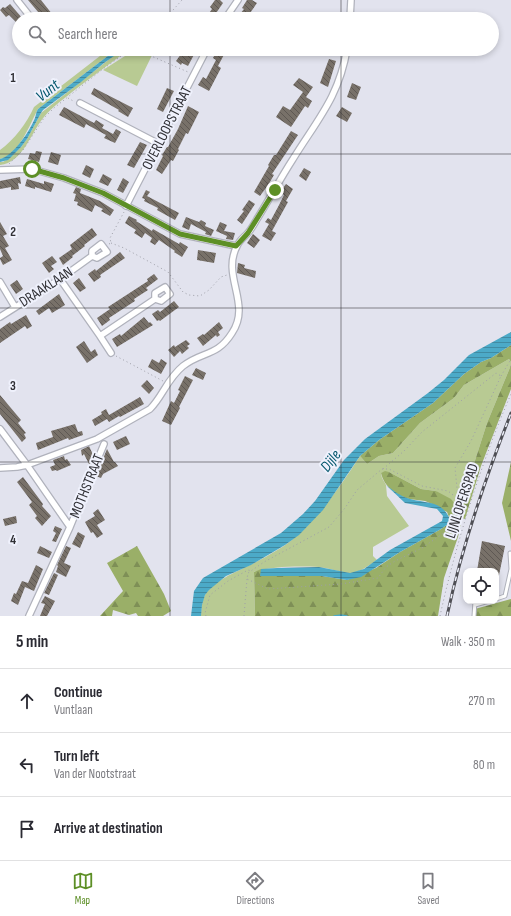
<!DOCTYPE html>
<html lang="en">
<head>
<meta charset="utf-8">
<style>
  body { margin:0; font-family:"Sofia Sans Condensed",sans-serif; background:#f2f2f3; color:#2b2b33 }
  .controls { position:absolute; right:12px; bottom:12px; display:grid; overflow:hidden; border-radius:8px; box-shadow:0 2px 6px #0003 }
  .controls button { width:36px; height:36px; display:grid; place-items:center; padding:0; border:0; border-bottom:1px solid #e1e1e2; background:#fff; color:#2b2b33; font:20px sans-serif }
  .stop { position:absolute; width:12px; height:12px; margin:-9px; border:3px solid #5d8f26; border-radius:50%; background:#fff }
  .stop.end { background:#5d8f26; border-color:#fff; box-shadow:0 1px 4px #0008 }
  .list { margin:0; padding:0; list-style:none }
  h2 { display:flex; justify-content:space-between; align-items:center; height:52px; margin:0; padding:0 16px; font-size:17px }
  h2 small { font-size:13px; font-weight:400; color:#7c7c81 }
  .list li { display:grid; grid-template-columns:26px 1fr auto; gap:12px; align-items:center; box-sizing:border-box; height:64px; padding:0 16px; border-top:1px solid #e1e1e2 }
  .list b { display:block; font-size:15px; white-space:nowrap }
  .list p { margin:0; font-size:13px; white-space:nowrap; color:#7c7c81 }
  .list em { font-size:13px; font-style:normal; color:#7c7c81 }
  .icon { flex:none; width:22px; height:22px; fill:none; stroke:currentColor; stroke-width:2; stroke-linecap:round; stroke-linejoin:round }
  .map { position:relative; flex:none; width:511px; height:616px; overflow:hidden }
  .search { position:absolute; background:#fff; box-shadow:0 2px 6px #0003; left:12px; right:12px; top:12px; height:44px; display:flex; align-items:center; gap:10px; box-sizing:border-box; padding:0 14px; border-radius:22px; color:#7c7c81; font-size:15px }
  .sheet { height:244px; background:#fff }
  nav { display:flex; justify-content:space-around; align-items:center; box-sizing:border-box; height:56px; border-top:1px solid #e1e1e2; background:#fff; font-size:11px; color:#7c7c81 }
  nav a { display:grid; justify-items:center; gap:2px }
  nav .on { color:#5d8f26 }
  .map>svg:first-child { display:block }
  .green { fill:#b8ca93 }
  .forest { fill:url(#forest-firs) }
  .water { fill:url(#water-rules) }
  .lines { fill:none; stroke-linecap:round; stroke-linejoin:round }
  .stream { stroke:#4caac8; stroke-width:1.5 }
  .building { fill:url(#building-back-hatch) }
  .service-casing { stroke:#b0b2bc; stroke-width:5 }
  .minor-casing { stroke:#b0b2bc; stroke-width:8 }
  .path { stroke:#9e9fa8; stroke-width:1; stroke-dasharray:1 3; stroke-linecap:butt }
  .service { stroke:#fff; stroke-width:3 }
  .minor { stroke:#fff; stroke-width:5.5 }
  .rail-casing { stroke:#4f4f55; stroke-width:3 }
  .rail { stroke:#eff1fc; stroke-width:1.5; stroke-dasharray:4.5; stroke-linecap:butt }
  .route { stroke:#5d8f26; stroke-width:5 }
  .grid { fill:none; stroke:#303035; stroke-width:1; stroke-opacity:0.55 }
  .labels { text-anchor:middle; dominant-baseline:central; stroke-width:4; stroke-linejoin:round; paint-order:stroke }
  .street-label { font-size:15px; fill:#303035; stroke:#eff1fc }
  .water-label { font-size:16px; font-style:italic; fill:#03566c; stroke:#eff1fc }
  .grid-label { font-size:13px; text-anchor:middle; font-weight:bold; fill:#303035; stroke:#eff1fc; stroke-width:4; stroke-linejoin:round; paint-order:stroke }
</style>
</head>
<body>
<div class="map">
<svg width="511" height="616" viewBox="0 0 511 616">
  <defs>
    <pattern id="forest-firs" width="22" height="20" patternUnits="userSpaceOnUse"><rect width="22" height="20" fill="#9aaf68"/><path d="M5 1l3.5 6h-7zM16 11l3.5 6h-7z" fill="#7e8f56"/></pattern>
    <pattern id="water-rules" width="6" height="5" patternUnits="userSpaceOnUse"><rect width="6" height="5" fill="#4caac8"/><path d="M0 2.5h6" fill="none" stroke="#408ba3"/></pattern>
    <pattern id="building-back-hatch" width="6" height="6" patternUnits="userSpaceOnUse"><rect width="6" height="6" fill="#787169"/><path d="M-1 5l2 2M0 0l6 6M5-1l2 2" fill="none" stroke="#5e5853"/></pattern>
  </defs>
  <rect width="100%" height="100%" fill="#e2e3ee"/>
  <!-- green -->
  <path class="green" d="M109,49H117L38,109C30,124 19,155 0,159V150C14,140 27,123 34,107Z
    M124,49H130C112,62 94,75 76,89C65,98 53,106 44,117C31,132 23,163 0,165V162H3L9,158L21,147L27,139L41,113L112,57Z
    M136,49H155L137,86L103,70Z
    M509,359L511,362V365L487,423L463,498L462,518L436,491L421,489L389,472L381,473L382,478L386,485L387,496L409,526L373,547V556L377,560C369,565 360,573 349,573C339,572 329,568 319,567C300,566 271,566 254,572L255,616H201C201,609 202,601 205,595C213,581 236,572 250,565C266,557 285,547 299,534C323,511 342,484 360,456L367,464L379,456L393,453L420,423L454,398L464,385Z"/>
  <!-- forest -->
  <path class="forest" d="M511,345V362L509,359L464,385L454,398L420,423L393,453L379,456L367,464L360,456L379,440L433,403L464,374L481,362L491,358Z
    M511,365V389L481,466L465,519L462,518L458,537L444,578L438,616H347L341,615L334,616H255L254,572L261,569V576H322L347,580L376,568L400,552L441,529L451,522L447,512C440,509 432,503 425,501C420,500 414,500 409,499C396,495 384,487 381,473L385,471L389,472L421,489L436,491L451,499L458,508L462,517L463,498L487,423Z
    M511,462V541L502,503Z
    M137,546L164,594L171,611L163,616H138L136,613L129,615L113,610L112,616H100L123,591L107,563Z
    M511,599V616H475V609Z"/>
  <!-- water -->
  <path class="water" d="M117,49H124L104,63L81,82L43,110L41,113L27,139L21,147L8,160L0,162V159C13,156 30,131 35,118C36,115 36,112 38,109Z
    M511,332V345L491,358L481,362L464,374L433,403L379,440L360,456L323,510L299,535L285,545L251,565L226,576L209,590L205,595L202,605L201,616H191L194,591L203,578L281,533L303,514L315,501L344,460L365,439L428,393L444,380L469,355Z
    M386,485C394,491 400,496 410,499C429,504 443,500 451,522L441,529L400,552L361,577L347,580L322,576H260L261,569L277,568L319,567L350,573L364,569L390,550L442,521L443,516L437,509L405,503Z"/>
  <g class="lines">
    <!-- stream -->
    <path class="stream" d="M334,616L341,615L347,616"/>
  </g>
  <!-- building -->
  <path class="building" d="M28,0H41L56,19H44Z
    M215,0H220L223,3L212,19H205L212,9L210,7Z
    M247,0H252L257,3L248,16L251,19H236L244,9L242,8Z
    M10,4L23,19H19V25L9,15L6,17L0,10L3,7L5,8Z
    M188,49H197L188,66L182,63L181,65L176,61L181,54L185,56Z
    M218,49H227L218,66L221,68L209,91L198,85L203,77L206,79L216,60L213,58Z
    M329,59L336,61L328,87L320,83Z
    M299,78L313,87L306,97L312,101L308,108L305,106L291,127L276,117L283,106L290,110L303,92L293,85Z
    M352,83L361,87L356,100L347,97Z
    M94,88L133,108L128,117L118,111L119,110L91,94Z
    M167,88L174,91L163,112L157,109Z
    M188,106L199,112L188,134L186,133L178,149L179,150L173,161L171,160L162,174L156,170L163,156L162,155L167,147H168L178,129Z
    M64,107L94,123L96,120L104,125L102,128L113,134L116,129L121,132L115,143L104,138L106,135L86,124L84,128L59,115Z
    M342,107L352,113L347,122L336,116Z
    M291,131L298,135L272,174L274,175L268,185L260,196L254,192L269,166L268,165L274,155H276Z
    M140,142L147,145L134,168L127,165Z
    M36,151L42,152L39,162L28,159L30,153L35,154Z
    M51,152L61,155L58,165L48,162Z
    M86,165L94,169L90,178L82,174Z
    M304,168L311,172L306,181L299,176Z
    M103,174L112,179L108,186L99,182Z
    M20,177L21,184L18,183L19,189L11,190V187L0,189V181Z
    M123,178L129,182L123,193L117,190Z
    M27,179L44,184V181L54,184L51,192L35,187V189L25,186Z
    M286,184L293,189L286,201L288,202L272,231L276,233L271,241L262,236L269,224L265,222L268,218L271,220L278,207L284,195L280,192Z
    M76,187L81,189L80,193L100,201L114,210L110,216L101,211L103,209L95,205L92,212L77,205L78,202L74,201L76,194L73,193Z
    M146,190L150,192L147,196L179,213L175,220L157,210L158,208L144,201L145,199L142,198Z
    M249,200L255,204L242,224L237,220L244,211L242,210Z
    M129,216L137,220L136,221L152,231L153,229L179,244L180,242L188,247L182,257L174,252L175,251L159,240L155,245L150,242L152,238L145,233L142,238L134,233L136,230L125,223Z
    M186,217L199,222L201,220L206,223L205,226L214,230L211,236L205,234L206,232L191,224L189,230L182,227Z
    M0,222L7,234L3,236L9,246L5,248L12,260L3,265L0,259V258L3,256L0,249Z
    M220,222L227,225L224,231L235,233L233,240L226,239L227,236L216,231Z
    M92,228L97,235L84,245L85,246L72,256L73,257L63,265L59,258L72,249L70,245Z
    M253,234L260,240L254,248L247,243Z
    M198,250L216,253L214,263L197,260Z
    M120,252L125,258L100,275L101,277L94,282L88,274L95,269L96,271Z
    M52,256L57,262L51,266L54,269L49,273L42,263Z
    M238,263L245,265L244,268L256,271L255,278L237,273Z
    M154,274L158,279L146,288L148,290L134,299L135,301L109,318L110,320L102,326L97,318L110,309L108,307L148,281L147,279Z
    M79,278L86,288L80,292L73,283Z
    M17,280L23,289L16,294L10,285Z
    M59,294L65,305L52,313L49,308L39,315L36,311Z
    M174,301L179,307L160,321L159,320L157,321L152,314L158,310L160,312Z
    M26,315L32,326L27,329L25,326L0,343V329L10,322L11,324Z
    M144,317L149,323L150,322L153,325L117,347L112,339L120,334L121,336Z
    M219,322L223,328L218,332L220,335L217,337L216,335L203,346L197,338L203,334L204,335Z
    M186,340L190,344L187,346L189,348L182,354L180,351L174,357L168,350L174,345L175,347Z
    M84,341L91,352L95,349L98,355L87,363L76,347Z
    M152,359L159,363L161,359L167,363L161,374L148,367Z
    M196,368L206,373L203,380L192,375Z
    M185,376L193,380L179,407L180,408L171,425L162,421L171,401L174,403L180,391L178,390Z
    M147,380L154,388L149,394L141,386Z
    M0,395L21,420L18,423L26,433L24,434L26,438L22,442L0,414Z
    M140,397L144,404L120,417L119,416L109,422L107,419L95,426L92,420L102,414L101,412L106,409L109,415Z
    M75,424L78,432L82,431L83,435L69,440L68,438L38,450L36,443L53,437L51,431Z
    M126,436L130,444L117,450L113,442Z
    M89,446L94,457L92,463L89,464L84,454L82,456L81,450Z
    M107,449L114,462H115L118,466L103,474L101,478L96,476Z
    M64,456L65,460L67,459L71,465L57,471L56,470L52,471L50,467L55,465L53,460Z
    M23,477L43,504L42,506L51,516L42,526L35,518L37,516L29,505L32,502L17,482Z
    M98,509L105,520L97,525L103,534L97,538L93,532L91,533L85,522L95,516L93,513Z
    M16,516L17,523L5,526L3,519Z
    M55,526L62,529L56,542L52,541L56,533L53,531Z
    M78,532L85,536L80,548L72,544Z
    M482,541L505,546L498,580H496V571H477Z
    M40,546L52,552L49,558L37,553Z
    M66,546L71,548L64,563L71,566L66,577L56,572L58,566L57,565Z
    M36,565L43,569L34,591L25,587L18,605L11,601L14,593L16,594L22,581L28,583Z
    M54,573L58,575L49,595L44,593Z
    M45,596L55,601L47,616H40L45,604L41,603Z"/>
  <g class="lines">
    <defs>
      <path id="service" d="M496,599L505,596L511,569L510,553
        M475,605L489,601
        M474,616L475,601"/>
      <path id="minor" d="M17,0L32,19
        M225,19L238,0
        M350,19L351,0
        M80,103L159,144
        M0,170L32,169L64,178L103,193L180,234L236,246
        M126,206L207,49
        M60,279L100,336L155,299L161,301L170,294L165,287L155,293V299
        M0,282L15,307
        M0,317L60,279L92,256V251L101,244L107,252L97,258L92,256
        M100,336L111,353
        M0,429L27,465L70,527L29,616
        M0,468L17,467L27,465L97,439L104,435L150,409C163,396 167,379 183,366C202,351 217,357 232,333C252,304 221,276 237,246C239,241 243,238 247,234C251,230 254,224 257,219C269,200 280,179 293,159C317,120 339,97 347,49
        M70,527L104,444"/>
    </defs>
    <!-- service casing -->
    <use href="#service" class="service-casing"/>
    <!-- minor casing -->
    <use href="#minor" class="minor-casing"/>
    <!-- path -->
    <path class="path" d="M165,19L182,0
      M135,49L188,72
      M68,98L75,102
      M9,164L23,150L44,118L54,108L103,69L131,49
      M111,243L124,248L168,272L183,292L189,295L200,296L209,290L221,277L227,275
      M109,244L111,243L110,238L124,212
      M116,356L163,381
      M501,376L511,359
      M383,469L404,451L422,432L496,373L501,376L471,441L455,468L458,498
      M456,527L459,523L461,509L458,499L448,491L422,486L389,469H382L357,490L345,508L329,527L264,562L248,573L247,579L268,589L341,584L378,578L386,567L395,561L422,548L451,528L456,527L462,532
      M206,616L205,613L210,595L228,581L248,570L252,571
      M244,616L247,579
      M440,616C456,543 481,463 511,394"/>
    <!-- service -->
    <use href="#service" class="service"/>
    <!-- minor -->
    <use href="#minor" class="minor"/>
    <defs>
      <path id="rail" d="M447,616C462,546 485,479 511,413"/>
    </defs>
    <!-- rail casing -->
    <use href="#rail" class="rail-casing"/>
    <!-- rail -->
    <use href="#rail" class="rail"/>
  </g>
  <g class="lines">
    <!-- route -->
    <path class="route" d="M32,169L64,178L103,193L180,234L236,246L248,233L275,190"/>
  </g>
  <!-- grid -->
  <path class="grid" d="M170,0V19M341,0V19M170,49V616M341,49V616M0,154H511M0,308H511M0,462H511"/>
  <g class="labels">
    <!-- street labels -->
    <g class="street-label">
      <text transform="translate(167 128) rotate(-63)">OVERLOOPSTRAAT</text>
      <text transform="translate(46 287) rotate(-33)">DRAAKLAAN</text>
      <text transform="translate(87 486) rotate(-68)">MOTHSTRAAT</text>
      <text transform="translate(462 501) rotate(-72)">LIJNLOPERSPAD</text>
    </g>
    <!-- water labels -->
    <g class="water-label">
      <text transform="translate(48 91) rotate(-38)">Vunt</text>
      <text transform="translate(331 461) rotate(-53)">Dijle</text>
    </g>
  </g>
  <g class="grid-label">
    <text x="13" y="82">1</text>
    <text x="13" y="236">2</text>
    <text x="13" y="390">3</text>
    <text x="13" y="544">4</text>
  </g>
</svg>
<div class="controls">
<button><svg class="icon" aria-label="locate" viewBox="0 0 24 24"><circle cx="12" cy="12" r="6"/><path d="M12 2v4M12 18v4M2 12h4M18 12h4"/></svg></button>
</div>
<div class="stop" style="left:32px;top:169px"></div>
<div class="stop end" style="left:275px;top:190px"></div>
<div class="search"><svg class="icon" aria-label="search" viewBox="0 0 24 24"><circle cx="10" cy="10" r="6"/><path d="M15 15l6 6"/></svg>Search here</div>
</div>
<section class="sheet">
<h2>5 min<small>Walk · 350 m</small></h2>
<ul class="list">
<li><svg class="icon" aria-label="ahead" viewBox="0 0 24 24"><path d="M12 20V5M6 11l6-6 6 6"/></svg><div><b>Continue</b><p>Vuntlaan</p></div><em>270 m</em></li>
<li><svg class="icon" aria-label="left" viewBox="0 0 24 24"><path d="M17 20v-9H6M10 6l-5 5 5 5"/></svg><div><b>Turn left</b><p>Van der Nootstraat</p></div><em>80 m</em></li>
<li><svg class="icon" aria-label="arrive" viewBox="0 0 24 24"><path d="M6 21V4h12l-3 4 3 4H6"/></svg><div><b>Arrive at destination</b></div></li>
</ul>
</section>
<nav>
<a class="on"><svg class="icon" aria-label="map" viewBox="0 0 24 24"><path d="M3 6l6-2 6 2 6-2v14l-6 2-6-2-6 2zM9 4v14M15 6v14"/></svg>Map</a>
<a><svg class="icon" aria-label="directions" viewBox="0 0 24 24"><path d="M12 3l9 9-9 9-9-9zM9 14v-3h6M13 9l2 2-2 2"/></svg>Directions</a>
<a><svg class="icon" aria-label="saved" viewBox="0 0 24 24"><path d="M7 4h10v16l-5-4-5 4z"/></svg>Saved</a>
</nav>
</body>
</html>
